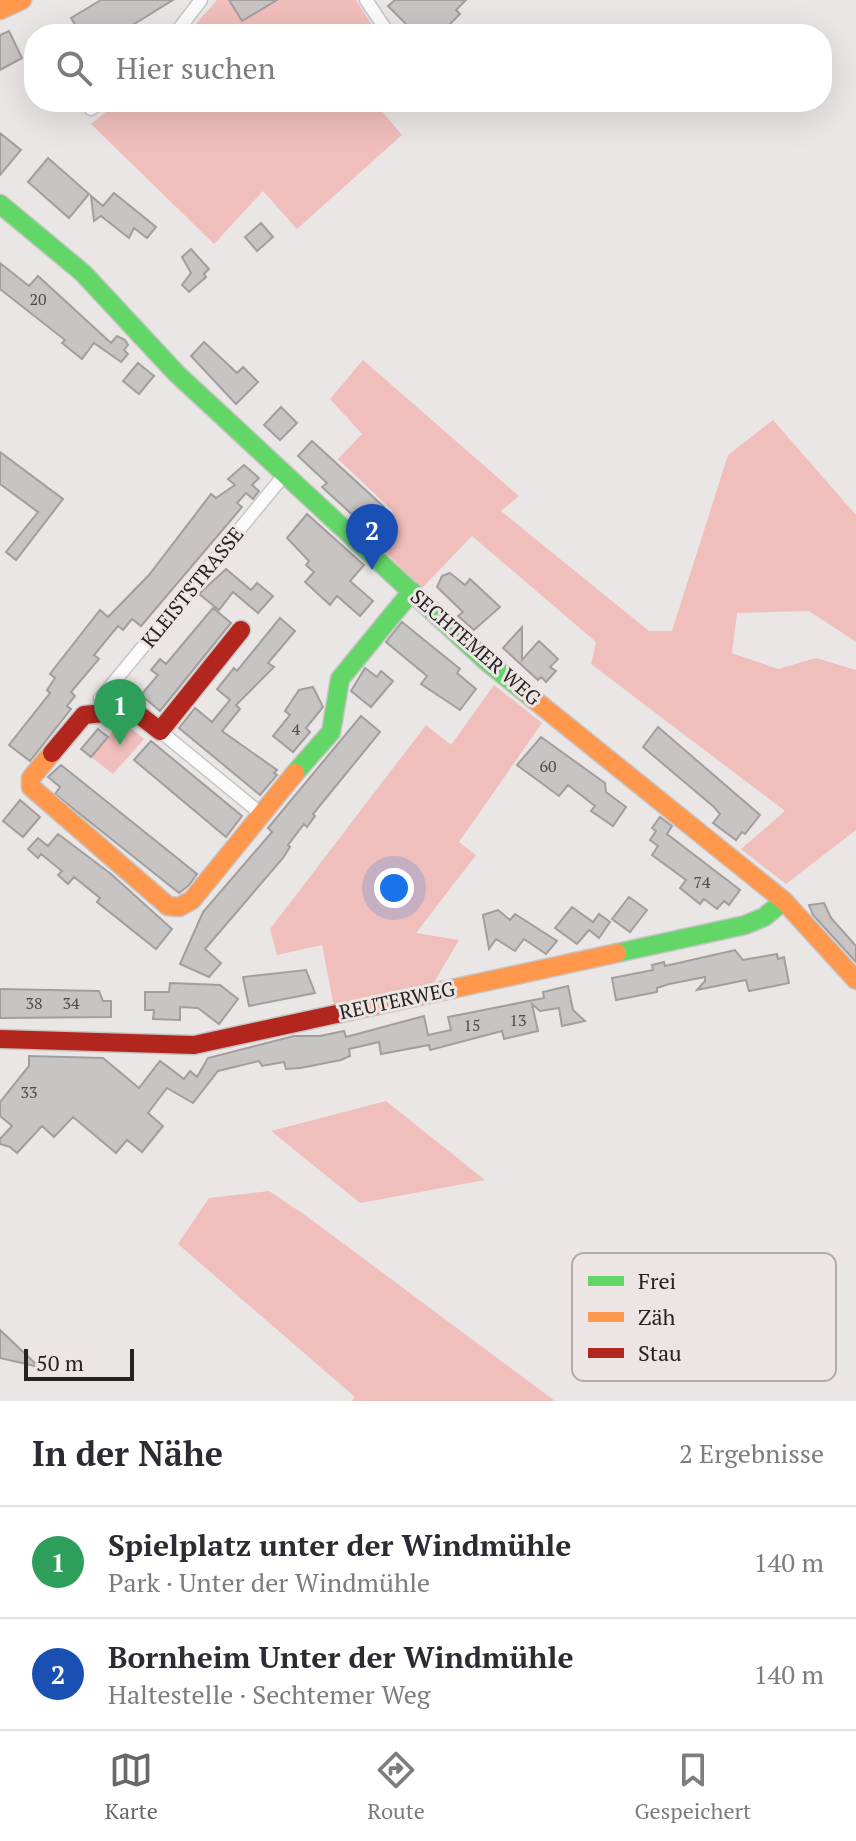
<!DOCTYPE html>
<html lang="de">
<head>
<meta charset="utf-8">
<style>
  body { margin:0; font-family:"PT Serif",serif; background:#f7f7f7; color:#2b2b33 }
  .scale { position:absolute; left:24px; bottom:20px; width:110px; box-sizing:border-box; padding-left:8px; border:4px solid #262323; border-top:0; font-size:22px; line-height:28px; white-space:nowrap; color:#262323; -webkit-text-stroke:6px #ede5e4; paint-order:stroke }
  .you { position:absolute; left:394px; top:888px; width:28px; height:28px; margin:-20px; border:6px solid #fff; border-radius:50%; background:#1a73e8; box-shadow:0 0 0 12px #1a73e833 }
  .badge { display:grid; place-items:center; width:52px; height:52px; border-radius:50%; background:#6b6767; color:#fff; font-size:26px; font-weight:700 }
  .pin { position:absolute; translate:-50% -66px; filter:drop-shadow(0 2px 4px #0008) }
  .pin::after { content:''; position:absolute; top:42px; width:28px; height:24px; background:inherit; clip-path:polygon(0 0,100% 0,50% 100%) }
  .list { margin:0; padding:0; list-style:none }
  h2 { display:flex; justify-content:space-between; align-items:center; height:104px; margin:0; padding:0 32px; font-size:34px }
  h2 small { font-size:26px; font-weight:400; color:#7c7c81 }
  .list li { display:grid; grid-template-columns:52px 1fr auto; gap:24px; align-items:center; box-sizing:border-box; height:112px; padding:0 32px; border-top:2px solid #e1e1e2 }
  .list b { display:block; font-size:30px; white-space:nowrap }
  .list p { margin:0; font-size:26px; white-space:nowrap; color:#7c7c81 }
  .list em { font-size:26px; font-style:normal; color:#7c7c81 }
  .icon { flex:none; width:44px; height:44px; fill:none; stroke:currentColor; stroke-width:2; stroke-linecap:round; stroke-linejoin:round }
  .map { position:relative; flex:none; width:856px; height:1401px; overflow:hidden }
  .search { position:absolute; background:#fff; box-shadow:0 8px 32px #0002; left:24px; right:24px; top:24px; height:88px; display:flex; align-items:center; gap:20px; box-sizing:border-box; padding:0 28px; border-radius:32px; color:#7c7c81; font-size:30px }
  .sheet { height:328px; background:#fff }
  nav { display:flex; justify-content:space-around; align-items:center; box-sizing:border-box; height:112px; border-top:2px solid #e1e1e2; background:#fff; font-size:22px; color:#7c7c81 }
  nav a { display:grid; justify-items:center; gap:4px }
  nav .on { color:#6b6767 }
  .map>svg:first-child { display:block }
  .green { fill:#f0bebb }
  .building { fill:#c8c4c4; stroke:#a29e9e; stroke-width:2 }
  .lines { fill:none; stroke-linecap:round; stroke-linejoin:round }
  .street-casing { stroke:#c7c4c4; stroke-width:15 }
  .fast-casing { stroke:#c7c4c4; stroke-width:21 }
  .slow-casing { stroke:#c7c4c4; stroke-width:21 }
  .jam-casing { stroke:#c7c4c4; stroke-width:21 }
  .street { stroke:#fcfbfb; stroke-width:12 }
  .fast { stroke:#63d668; stroke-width:18 }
  .slow { stroke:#ff974d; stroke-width:18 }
  .jam { stroke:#b3261e; stroke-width:18 }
  .labels { text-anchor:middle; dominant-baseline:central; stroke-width:6; stroke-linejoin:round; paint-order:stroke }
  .number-label { font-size:16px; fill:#4e4b4b }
  .street-label { font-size:20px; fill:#262323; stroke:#ede5e4 }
  .key { fill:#ede5e4; stroke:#b1abaa; stroke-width:2 }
  .key-label { font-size:22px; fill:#262323 }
</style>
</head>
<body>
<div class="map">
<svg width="856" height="1401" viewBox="0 0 856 1401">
  <rect width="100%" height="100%" fill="#ebe6e6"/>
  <!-- green -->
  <path class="green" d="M217,0H356L377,33L187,34Z
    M118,102H374L402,135L297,229L263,191L214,244L91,124Z
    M363,360L519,496L501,511L649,631H672L728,455L773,420L856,515V642L809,611L737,613L732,653L778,669L816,658L856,670V830L786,884L741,849L785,811L591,664L596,642L472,536L422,588L370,537L393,511L338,459L362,434L330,399Z
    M494,685L542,723L459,842L476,855L416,933L459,940L433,984L334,1007L322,945L277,955L270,929L426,725L451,745Z
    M129,714L123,722L144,739L113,774L91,757L113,731L96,718Z
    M386,1101L485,1180L360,1203L271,1131Z
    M269,1191L305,1215L555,1401H352L355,1397L178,1244L209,1198Z"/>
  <!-- building -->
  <path class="building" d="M101,0H173L118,34H81L71,18Z
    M229,0H277L242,21Z
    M395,0H466L456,10L460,14L440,34H416L388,6Z
    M9,31L22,58L0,70V35Z
    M0,133L21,150L0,175Z
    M48,158L89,194L69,218L28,182Z
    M114,193L156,227L147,238L134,228L129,238L101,216L94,221L91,196L103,206Z
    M261,223L273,237L257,251L245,237Z
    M191,249L209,269L204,274L206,277L189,292L182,285L191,273L182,257Z
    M0,263L29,286L38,276L111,343L117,336L125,340L128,345L124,350L128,354L121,362L94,343L82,359L62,343L65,340L0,289Z
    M204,342L237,373L243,367L258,382L236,404L191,356Z
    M138,363L154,376L139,394L123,381Z
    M281,407L297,423L280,440L264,425Z
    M312,441L384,507L368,529L322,487L327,483L298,456Z
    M0,452L63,499L16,560L6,552L38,512L0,484Z
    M244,465L259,478L252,485L259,491L253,499L246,493L237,503L242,507L141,626L132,619L123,630L118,626L94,655L99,659L71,692L75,696L67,706L71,709L30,761L9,745L50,693L47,690L55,678L50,674L53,670L100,610L108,617L149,575L211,494L216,498L235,485L228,479Z
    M307,514L364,565L350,581L373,601L360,616L337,596L330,605L305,582L314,572L306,565L309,561L287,538Z
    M226,569L251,590L257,583L273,596L258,613L233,592L219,610L199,594Z
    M450,573L465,585L470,579L500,607L474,630L458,616L463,612L437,587L442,576Z
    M213,608L231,623L160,711L141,695L158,675L151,670L160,659L166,664Z
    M280,618L295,631L268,663L274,667L236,705L240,709L222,731L277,770L274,773L277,775L260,795L179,728L195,708L212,722L230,700L217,689L234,668L237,671Z
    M402,622L460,669L457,673L476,689L460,710L421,684L427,676L386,642Z
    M522,627V660L539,641L558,659L550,667L556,671L546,682L541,677L538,680L503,648Z
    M365,668L377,677L381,671L393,681L371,707L351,691Z
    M313,687L323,707L306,728L310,732L293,752L273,736L290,715L285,711L299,690Z
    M361,716L380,732L313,814L315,816L307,827L304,824L288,845L290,847L283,858L205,949L221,963L209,977L180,964L203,912L272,832L268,828Z
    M658,727L760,815L745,834L742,832L736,840L713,823L720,814L714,807L643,747Z
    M98,729L108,737L91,757L81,749Z
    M541,737L605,783L606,792L626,807L613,826L591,811L595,806L568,785L559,796L517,765Z
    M151,741L242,816L226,837L134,760Z
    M61,765L197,874L189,885L179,893L55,794L60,787L48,777Z
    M20,800L40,817L23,837L3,821Z
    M660,817L672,826L667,834L740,890L729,905L724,901L717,909L704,899L700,904L680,888L686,880L652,855L658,846L650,840L656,831L652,828Z
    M58,834L111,874L172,929L156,949L97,902L100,898L74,877L68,884L58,875L62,871L41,854L38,858L28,849L38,838L48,846Z
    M629,897L647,910L630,932L612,919Z
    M824,903L831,918L856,946V962L813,915L809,905Z
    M572,907L593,922L599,914L610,922L599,938L589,930L577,944L555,928Z
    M498,910L510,920L515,914L557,941L546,954L524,939L515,951L496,939L489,949L483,915Z
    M735,950L743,960L777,954L778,959L784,957L789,983L749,991L746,980L697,990L705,981V977L669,984L657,988V992L616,1000L612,978L653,970L652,965L664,962L665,966Z
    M306,970L315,993L249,1006L243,977Z
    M170,983L220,985L238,999L219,1024L198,1008L180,1007V1020L153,1019L154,1010H145V992H169Z
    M568,986L573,1010L585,1021L562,1026L559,1008L540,1011L532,1004L538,1031L504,1039L502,1031L430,1050L429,1045L381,1054L379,1042L349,1049L350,1056L341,1060L300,1068L286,1069L284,1062L262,1066L259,1061L218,1071L193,1103L167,1088L148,1113L163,1126L142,1152L127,1140L116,1153L73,1117L54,1137L42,1126L17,1153L10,1147L0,1144V1139L12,1126L0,1116V1102L29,1066V1056L103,1058L139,1088L160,1061L184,1079L190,1071L197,1077L208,1058L294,1036H320L344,1031L346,1037L424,1016L428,1035L451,1030L448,1017L544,998L543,992Z
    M0,989L99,991L103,1001H111V1017L0,1018Z
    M0,1330L18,1347L39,1367L0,1358Z"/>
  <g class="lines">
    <defs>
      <path id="street" d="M366,0L389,34
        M175,34L201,0
        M91,109L100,102
        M100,699L285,474
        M160,731L260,813"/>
      <path id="fast" d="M0,204L83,273L176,373L486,661L531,697
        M295,773L331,732L340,679L412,591
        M617,953L745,925L764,917L784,901"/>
      <path id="slow" d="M0,10L22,0
        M531,697L784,901L856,980
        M52,753L31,778V787L168,906L179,907L192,900L295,773
        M341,1013L617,953"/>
      <path id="jam" d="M52,753L84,715L133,710L160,731L241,630
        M0,1039L194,1045L341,1013"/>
    </defs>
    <!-- street casing -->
    <use href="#street" class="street-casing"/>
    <!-- fast casing -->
    <use href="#fast" class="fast-casing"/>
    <!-- slow casing -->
    <use href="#slow" class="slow-casing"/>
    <!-- jam casing -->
    <use href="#jam" class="jam-casing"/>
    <!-- street -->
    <use href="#street" class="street"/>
    <!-- fast -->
    <use href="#fast" class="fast"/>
    <!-- slow -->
    <use href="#slow" class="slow"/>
    <!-- jam -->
    <use href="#jam" class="jam"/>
  </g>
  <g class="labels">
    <!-- number labels -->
    <g class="number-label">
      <text x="38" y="299">20</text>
      <text x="296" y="729">4</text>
      <text x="548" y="766">60</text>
      <text x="702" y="882">74</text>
      <text x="34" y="1003">38</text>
      <text x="71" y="1003">34</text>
      <text x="518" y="1020">13</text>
      <text x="472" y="1025">15</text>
      <text x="29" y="1092">33</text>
    </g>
    <!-- street labels -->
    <g class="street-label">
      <text transform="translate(192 587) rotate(-51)">KLEISTSTRASSE</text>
      <text transform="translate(476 647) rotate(41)">SECHTEMER WEG</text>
      <text transform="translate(397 1000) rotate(-12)">REUTERWEG</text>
    </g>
  </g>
  <!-- legend -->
  <rect x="572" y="1253" width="264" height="128" rx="12" class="key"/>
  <rect x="588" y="1276" width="36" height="10" fill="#63d668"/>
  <rect x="588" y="1312" width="36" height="10" fill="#ff974d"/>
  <rect x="588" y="1348" width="36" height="10" fill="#b3261e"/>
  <g class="key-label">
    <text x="638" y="1289">Frei</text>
    <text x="638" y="1325">Zäh</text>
    <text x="638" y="1361">Stau</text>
  </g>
</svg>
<div class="scale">50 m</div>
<div class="you"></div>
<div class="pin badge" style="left:120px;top:745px;background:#2e9e5b">1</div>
<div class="pin badge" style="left:372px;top:570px;background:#1a4fb4">2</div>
<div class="search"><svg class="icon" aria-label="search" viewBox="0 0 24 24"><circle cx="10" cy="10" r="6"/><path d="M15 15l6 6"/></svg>Hier suchen</div>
</div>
<section class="sheet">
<h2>In der Nähe<small>2 Ergebnisse</small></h2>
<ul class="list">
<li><span class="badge" style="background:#2e9e5b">1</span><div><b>Spielplatz unter der Windmühle</b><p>Park · Unter der Windmühle</p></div><em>140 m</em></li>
<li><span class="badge" style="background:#1a4fb4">2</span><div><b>Bornheim Unter der Windmühle</b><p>Haltestelle · Sechtemer Weg</p></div><em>140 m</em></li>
</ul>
</section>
<nav>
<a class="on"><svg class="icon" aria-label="map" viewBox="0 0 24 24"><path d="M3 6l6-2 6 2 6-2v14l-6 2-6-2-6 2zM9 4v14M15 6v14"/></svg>Karte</a>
<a><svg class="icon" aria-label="directions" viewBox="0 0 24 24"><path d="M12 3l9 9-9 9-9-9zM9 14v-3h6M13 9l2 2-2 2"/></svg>Route</a>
<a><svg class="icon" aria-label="saved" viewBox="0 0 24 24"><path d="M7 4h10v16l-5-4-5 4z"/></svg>Gespeichert</a>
</nav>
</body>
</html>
